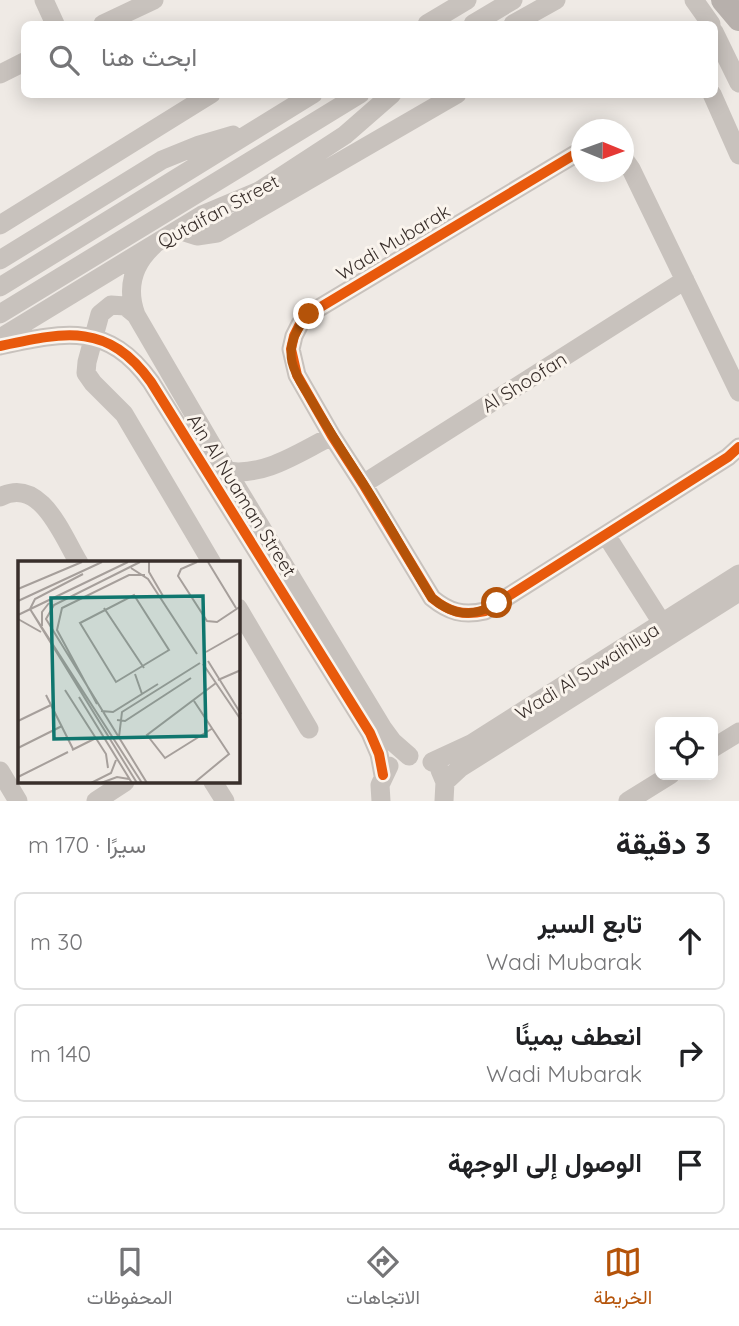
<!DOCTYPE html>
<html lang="ar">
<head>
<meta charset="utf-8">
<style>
  body { margin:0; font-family:Quicksand,Vazirmatn,sans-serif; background:#f2f2f2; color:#202124; direction:rtl }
  .controls { position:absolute; right:21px; bottom:21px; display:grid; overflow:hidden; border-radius:10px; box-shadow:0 4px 18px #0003 }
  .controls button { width:63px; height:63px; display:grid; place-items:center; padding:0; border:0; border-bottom:2px solid #e0e0e0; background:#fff; color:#202124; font:35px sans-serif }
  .compass { position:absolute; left:571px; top:119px; width:63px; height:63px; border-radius:50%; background:#fff; box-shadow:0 4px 18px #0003; rotate:91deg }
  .stop { position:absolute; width:21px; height:21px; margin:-16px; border:5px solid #b45309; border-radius:50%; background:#fff }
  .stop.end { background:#b45309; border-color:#fff; box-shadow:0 2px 7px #0008 }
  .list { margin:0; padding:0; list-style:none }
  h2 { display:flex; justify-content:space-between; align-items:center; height:91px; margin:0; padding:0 28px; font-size:30px }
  h2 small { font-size:23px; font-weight:400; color:#757577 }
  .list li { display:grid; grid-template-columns:46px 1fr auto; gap:21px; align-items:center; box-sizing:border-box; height:98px; margin:0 14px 14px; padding:0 14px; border:2px solid #e0e0e0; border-radius:10px }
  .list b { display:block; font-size:26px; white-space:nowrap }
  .list p { margin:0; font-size:23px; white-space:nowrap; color:#757577 }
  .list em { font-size:23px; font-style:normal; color:#757577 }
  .icon { flex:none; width:38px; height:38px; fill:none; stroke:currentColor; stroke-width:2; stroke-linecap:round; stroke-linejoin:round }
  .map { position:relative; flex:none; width:739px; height:801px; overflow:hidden; direction:ltr }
  .search { position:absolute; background:#fff; box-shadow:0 4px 18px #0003; left:21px; right:21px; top:21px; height:77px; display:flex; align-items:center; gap:18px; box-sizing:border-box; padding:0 24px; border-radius:10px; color:#757577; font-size:26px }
  .sheet { height:427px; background:#fff }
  nav { display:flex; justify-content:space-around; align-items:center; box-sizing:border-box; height:98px; border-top:2px solid #e0e0e0; background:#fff; font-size:19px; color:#757577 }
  nav a { display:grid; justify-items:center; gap:4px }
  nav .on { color:#b45309 }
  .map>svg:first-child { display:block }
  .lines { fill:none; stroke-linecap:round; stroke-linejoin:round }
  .minor { stroke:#c8c2bd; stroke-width:19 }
  .major { stroke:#b7b0ac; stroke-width:24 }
  .cycleway-casing { stroke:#faf4ed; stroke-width:15 }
  .cycleway { stroke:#e8590c; stroke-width:10 }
  .route { stroke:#b45309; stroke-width:9 }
  .labels { text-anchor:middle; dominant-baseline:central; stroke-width:6; stroke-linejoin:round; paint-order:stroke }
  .street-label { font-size:19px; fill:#392f2b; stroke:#faf4ed }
  .inset-road { fill:none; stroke:#a69f9b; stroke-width:2 }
  .view { fill:#0f766e; fill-opacity:0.15; stroke:#0f766e; stroke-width:3.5 }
  .inset-edge { fill:none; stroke:#392f2b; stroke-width:3.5 }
</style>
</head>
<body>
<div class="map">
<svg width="739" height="801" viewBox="0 0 739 801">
  <rect width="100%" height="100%" fill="#efeae5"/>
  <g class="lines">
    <!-- minor -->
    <path class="minor" d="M44,0L55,24
      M694,0L711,24
      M103,24L154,0
      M427,24L467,0
      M473,24L513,0
      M513,24L556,0
      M714,32L739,83
      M0,74L24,62
      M712,94L739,155
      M582,150L309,314L300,324L294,336L291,349L297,375L332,436L363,484L432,598C449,612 463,616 485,611L728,457L739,447
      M624,159L631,169L739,392
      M0,225L211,94
      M178,230L197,236L217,233L457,94
      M154,245C133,264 126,288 136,315L227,471L382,727L393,742L409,756
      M0,260L162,160L199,145L233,135
      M0,287L313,94
      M0,314L360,94
      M136,315L125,306L111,305L100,314L87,362L86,373L93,383L124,414L212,563
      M0,338L202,215L259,191L345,135L392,94
      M0,346C65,332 108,322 151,382L370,733L379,754L383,775
      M227,471C265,477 299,452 332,436
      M363,484L685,280
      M0,497C41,476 62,535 79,563
      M606,535L669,634
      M238,608L309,729
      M713,748L739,732
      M432,762L471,744L739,574
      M440,770L445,782L444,801
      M0,771L18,801
      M213,782L225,801
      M445,782L460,768L739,592
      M96,801L125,782
      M381,801L380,785L389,766
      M628,801L670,775"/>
    <!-- major -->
    <path class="major" d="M723,0L739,19"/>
    <defs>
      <path id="cycleway" d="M582,150L309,314L300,324L294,336L291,349L297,375L332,436L363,484L432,598C449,612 463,616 485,611L728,457L739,447
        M0,346C65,332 108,322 151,382L370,733L379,754L383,775"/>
    </defs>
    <!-- cycleway casing -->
    <use href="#cycleway" class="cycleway-casing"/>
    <!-- cycleway -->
    <use href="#cycleway" class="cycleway"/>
  </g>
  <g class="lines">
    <!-- route -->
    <path class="route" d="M309,314C297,328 288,343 292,362C295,375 303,386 309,396C326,426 344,454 363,483C387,520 408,560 432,598C453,616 473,618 497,603"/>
  </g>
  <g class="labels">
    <!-- street labels -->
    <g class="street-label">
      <text transform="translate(218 211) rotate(-28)">Qutaifan Street</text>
      <text transform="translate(393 242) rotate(-31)">Wadi Mubarak</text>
      <text transform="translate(524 382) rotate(-32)">Al Shoofan</text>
      <text transform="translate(242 495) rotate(58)">Ain Al Nuaman Street</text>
      <text transform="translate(587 671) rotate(-32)">Wadi Al Suwaihliya</text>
    </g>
  </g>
  <!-- overview -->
  <g transform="translate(18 561)">
    <rect width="222" height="222" fill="#efeae5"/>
    <path class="inset-road" d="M122,1L36,44L28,58L129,222M131,1V11L145,35M179,1L163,8L160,15L189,60L199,61L223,45M190,1L218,47M113,7L130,18L179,93M0,28L64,1M116,34L151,89L98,121L62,62ZM0,40L84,1M86,47L126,107M12,48L124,222M12,48L119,222M12,48L17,38L65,13M0,54L110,1M0,58L23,71M24,65V51L31,42M188,91L223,71M190,100L223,153M185,103L223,159M117,113L124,133M200,119L223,109M47,129L88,193L90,207M28,134L55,188M61,136L114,222M79,143L39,69L44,47L111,14H127M83,150L95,151L140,123M99,159L107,160L173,117M0,160L33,144M195,167L147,197L129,174L198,122M101,176L104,151L182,102M0,187L44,165M54,189L78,177M0,216L50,191M73,222L93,212L98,199M83,222L99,216L111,218M176,222L211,193L176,140"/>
    <path class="view" d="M185,35L188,175L36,178L33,37Z"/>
    <rect width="222" height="222" class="inset-edge"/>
  </g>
</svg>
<div class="controls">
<button><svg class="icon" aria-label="locate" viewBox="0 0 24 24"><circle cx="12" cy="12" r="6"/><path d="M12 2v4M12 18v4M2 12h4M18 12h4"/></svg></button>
</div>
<svg class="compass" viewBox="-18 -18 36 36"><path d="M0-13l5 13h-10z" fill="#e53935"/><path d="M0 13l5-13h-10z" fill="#757577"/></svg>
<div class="stop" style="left:497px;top:603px"></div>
<div class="stop end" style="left:309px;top:314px"></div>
<div class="search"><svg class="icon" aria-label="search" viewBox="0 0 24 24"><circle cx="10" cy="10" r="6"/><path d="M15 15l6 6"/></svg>ابحث هنا</div>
</div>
<section class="sheet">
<h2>3 دقيقة<small>سيرًا · 170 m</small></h2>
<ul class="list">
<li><svg class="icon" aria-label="ahead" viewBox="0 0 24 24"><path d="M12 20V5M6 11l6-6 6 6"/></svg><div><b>تابع السير</b><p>Wadi Mubarak</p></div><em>30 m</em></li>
<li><svg class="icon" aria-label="right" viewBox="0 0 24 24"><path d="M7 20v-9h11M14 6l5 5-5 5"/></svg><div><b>انعطف يمينًا</b><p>Wadi Mubarak</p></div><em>140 m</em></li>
<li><svg class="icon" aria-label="arrive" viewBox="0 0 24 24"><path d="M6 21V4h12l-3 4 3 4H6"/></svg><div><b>الوصول إلى الوجهة</b></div></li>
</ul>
</section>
<nav>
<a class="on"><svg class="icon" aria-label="map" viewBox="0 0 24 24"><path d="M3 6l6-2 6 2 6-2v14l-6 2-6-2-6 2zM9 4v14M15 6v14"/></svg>الخريطة</a>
<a><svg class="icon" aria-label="directions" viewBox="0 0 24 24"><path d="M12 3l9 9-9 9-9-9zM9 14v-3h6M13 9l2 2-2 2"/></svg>الاتجاهات</a>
<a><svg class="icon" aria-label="saved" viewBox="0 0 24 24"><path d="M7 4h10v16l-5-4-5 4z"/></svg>المحفوظات</a>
</nav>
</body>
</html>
